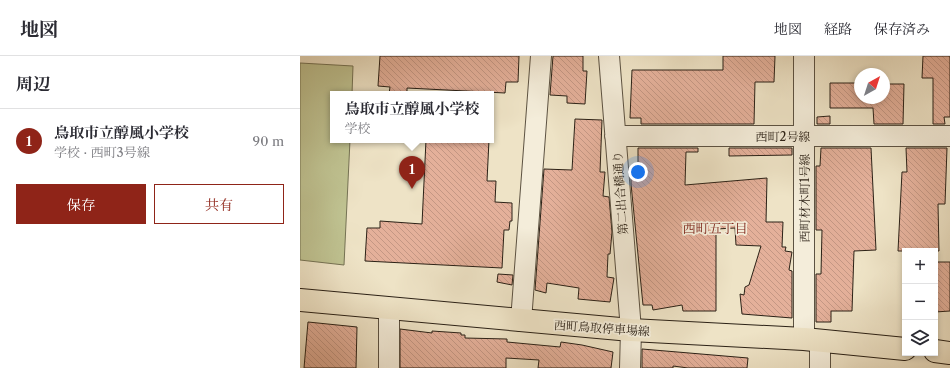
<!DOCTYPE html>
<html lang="ja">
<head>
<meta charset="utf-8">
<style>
  body { margin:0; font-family:"Libre Caslon Text","Noto Serif JP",serif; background:#f2f2f3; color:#2b2b33 }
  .controls { position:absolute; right:12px; bottom:12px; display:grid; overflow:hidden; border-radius:0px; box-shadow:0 2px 6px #0003 }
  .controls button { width:36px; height:36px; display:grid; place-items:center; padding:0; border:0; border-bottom:1px solid #e1e1e2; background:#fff; color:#2b2b33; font:20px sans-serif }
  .compass { position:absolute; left:554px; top:12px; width:36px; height:36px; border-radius:50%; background:#fff; box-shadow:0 2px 6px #0003; rotate:39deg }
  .you { position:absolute; left:338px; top:116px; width:14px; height:14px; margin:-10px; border:3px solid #fff; border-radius:50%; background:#1a73e8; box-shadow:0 0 0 6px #1a73e833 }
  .badge { display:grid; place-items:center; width:26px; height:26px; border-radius:50%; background:#8f2418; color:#fff; font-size:13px; font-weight:700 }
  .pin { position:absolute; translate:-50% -33px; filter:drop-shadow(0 1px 2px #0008) }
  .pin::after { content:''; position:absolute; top:21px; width:14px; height:12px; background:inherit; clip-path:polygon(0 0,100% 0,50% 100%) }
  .popup { position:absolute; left:30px; top:35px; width:164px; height:52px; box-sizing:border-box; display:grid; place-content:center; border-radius:0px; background:#fff; filter:drop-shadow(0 1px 3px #0005); font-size:13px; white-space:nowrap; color:#7c7c81 }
  .popup b { font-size:15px; color:#2b2b33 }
  .popup::after { content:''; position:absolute; left:50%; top:100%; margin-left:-8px; border:8px solid transparent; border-top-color:#fff }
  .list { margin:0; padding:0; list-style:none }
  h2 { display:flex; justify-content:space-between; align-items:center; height:52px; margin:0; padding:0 16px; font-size:17px }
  h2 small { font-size:13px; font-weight:400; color:#7c7c81 }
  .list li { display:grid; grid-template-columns:26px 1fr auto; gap:12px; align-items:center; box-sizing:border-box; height:64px; padding:0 16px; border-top:1px solid #e1e1e2 }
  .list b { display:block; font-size:15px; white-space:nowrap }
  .list p { margin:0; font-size:13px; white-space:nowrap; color:#7c7c81 }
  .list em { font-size:13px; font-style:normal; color:#7c7c81 }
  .actions { display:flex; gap:8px; padding:12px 16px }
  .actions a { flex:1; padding:9px 0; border:1px solid #8f2418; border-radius:0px; text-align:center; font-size:14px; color:#8f2418 }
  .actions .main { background:#8f2418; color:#fff }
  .icon { flex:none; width:22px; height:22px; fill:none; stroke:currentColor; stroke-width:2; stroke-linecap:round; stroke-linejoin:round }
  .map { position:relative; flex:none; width:650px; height:312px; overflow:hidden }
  header { display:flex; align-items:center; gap:24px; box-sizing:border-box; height:56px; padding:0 20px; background:#fff; border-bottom:1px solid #e1e1e2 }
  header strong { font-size:19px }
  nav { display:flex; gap:22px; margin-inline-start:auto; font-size:14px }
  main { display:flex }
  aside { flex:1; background:#fff }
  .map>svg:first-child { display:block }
  .pitch { fill:#bfc291; stroke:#757254 }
  .building { fill:url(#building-back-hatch); stroke:#2b2116 }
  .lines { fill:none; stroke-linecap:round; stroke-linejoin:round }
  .minor-casing { stroke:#5c5242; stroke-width:22 }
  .major-casing { stroke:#2b2116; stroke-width:24 }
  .minor { stroke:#f4edda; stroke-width:20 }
  .major { stroke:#eee3c6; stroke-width:22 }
  .labels { text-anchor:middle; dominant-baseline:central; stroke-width:3.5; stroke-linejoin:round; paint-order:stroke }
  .street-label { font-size:12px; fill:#2b2116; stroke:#f4edda }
  .neighbourhood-label { font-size:13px; fill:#7a1f14; stroke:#f4edda }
</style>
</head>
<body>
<header>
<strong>地図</strong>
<nav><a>地図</a><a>経路</a><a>保存済み</a></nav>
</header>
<main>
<aside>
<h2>周辺<small></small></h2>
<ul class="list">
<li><span class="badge">1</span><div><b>鳥取市立醇風小学校</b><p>学校 · 西町3号線</p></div><em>90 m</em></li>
</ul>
<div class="actions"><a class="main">保存</a><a>共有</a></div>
</aside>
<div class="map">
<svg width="650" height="312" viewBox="0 0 650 312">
  <defs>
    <pattern id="building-back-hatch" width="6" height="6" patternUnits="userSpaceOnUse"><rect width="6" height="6" fill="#e4b09a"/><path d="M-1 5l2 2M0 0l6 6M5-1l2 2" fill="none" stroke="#c49784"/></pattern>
  </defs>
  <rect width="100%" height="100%" fill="#eee3c6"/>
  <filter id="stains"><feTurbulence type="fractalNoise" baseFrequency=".005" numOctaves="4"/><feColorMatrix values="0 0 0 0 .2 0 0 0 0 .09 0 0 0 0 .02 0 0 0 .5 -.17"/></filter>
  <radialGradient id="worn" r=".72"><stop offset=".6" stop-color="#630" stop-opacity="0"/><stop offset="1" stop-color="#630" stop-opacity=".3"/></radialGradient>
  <!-- pitch -->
  <path class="pitch" d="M0,7L53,10L52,38H33V84H50L44,209L0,204Z"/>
  <!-- building -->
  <path class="building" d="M80,0H219L218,26H206L205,37L107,32V38H89L90,31L78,30Z
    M253,0H283V15H287L285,48L267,47V40L250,39Z
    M423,0H475L474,26H455L454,68H341V62H330L332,14H423Z
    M623,0H650V61H644L645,68H633V22H622Z
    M530,27H560V42H584V28H604L603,68H574L573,52H530Z
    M530,60V68H517V61Z
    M275,63L302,64L300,116H305L303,140L309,141L312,176L310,198H308L307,221L314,222L310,246L278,243L279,232L247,227L246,237L235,234L244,113L272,114Z
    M126,84H189L187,125H196L195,146L212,147V165H210L209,174H204L202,212L65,205L67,172H80V165L122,168Z
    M338,92H398V96H386L385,129L467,122L466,166H483L482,191H486L485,195L492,196L489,214L492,215V262L442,258L440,238L444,239L445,231L449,229L461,190L436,189L435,172L416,173V255H383L382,249L353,254L352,249H343L331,128V122H338Z
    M429,92H492V99L429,100Z
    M521,92H571L576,194L554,195L552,255H531V266H516V218H521L522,174H516V110H520Z
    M606,92H647L645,148H638L639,195H598L602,116H607Z
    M635,206H650V255L635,256Z
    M198,218L213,219L212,229L197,226Z
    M8,266L57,271L56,312H4Z
    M100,273L132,277V275L161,277V279H165V282L207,283V286L260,291L261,286L282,289L313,296L311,312H238L239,304L206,302V312H100Z
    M342,293L448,302L447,312H388L373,310V312H342Z"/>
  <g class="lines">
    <defs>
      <path id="minor" d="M309,0L331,274L330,312
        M504,0V283
        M315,80H650
        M221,265L241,0
        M89,312V253
        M520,312V285"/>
      <path id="major" d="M0,244L331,274L504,283L605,293
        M635,295L650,297"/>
    </defs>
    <!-- minor casing -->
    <use href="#minor" class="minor-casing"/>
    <!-- major casing -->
    <use href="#major" class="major-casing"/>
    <!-- minor -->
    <use href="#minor" class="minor"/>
    <!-- major -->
    <use href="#major" class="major"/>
  </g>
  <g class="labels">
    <!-- street labels -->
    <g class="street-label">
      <text x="483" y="80">西町2号線</text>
      <text transform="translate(320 137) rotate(-94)">第二出合橋通り</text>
      <text transform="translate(504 142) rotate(-90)">西町材木町1号線</text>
      <text transform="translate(302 272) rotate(4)">西町鳥取停車場線</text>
    </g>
    <!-- neighbourhood labels -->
    <g class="neighbourhood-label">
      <text x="415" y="172">西町五丁目</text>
    </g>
  </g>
  <rect width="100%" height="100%" filter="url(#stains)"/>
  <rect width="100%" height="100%" fill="url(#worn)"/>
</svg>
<div class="controls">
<button>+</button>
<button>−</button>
<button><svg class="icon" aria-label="layers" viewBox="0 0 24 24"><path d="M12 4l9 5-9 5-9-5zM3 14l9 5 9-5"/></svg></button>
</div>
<svg class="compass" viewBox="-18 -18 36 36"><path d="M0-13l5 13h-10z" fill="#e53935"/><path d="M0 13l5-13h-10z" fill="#7c7c81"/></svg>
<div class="you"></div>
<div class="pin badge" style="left:112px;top:133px">1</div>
<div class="popup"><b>鳥取市立醇風小学校</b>学校</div>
</div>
</main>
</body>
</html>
